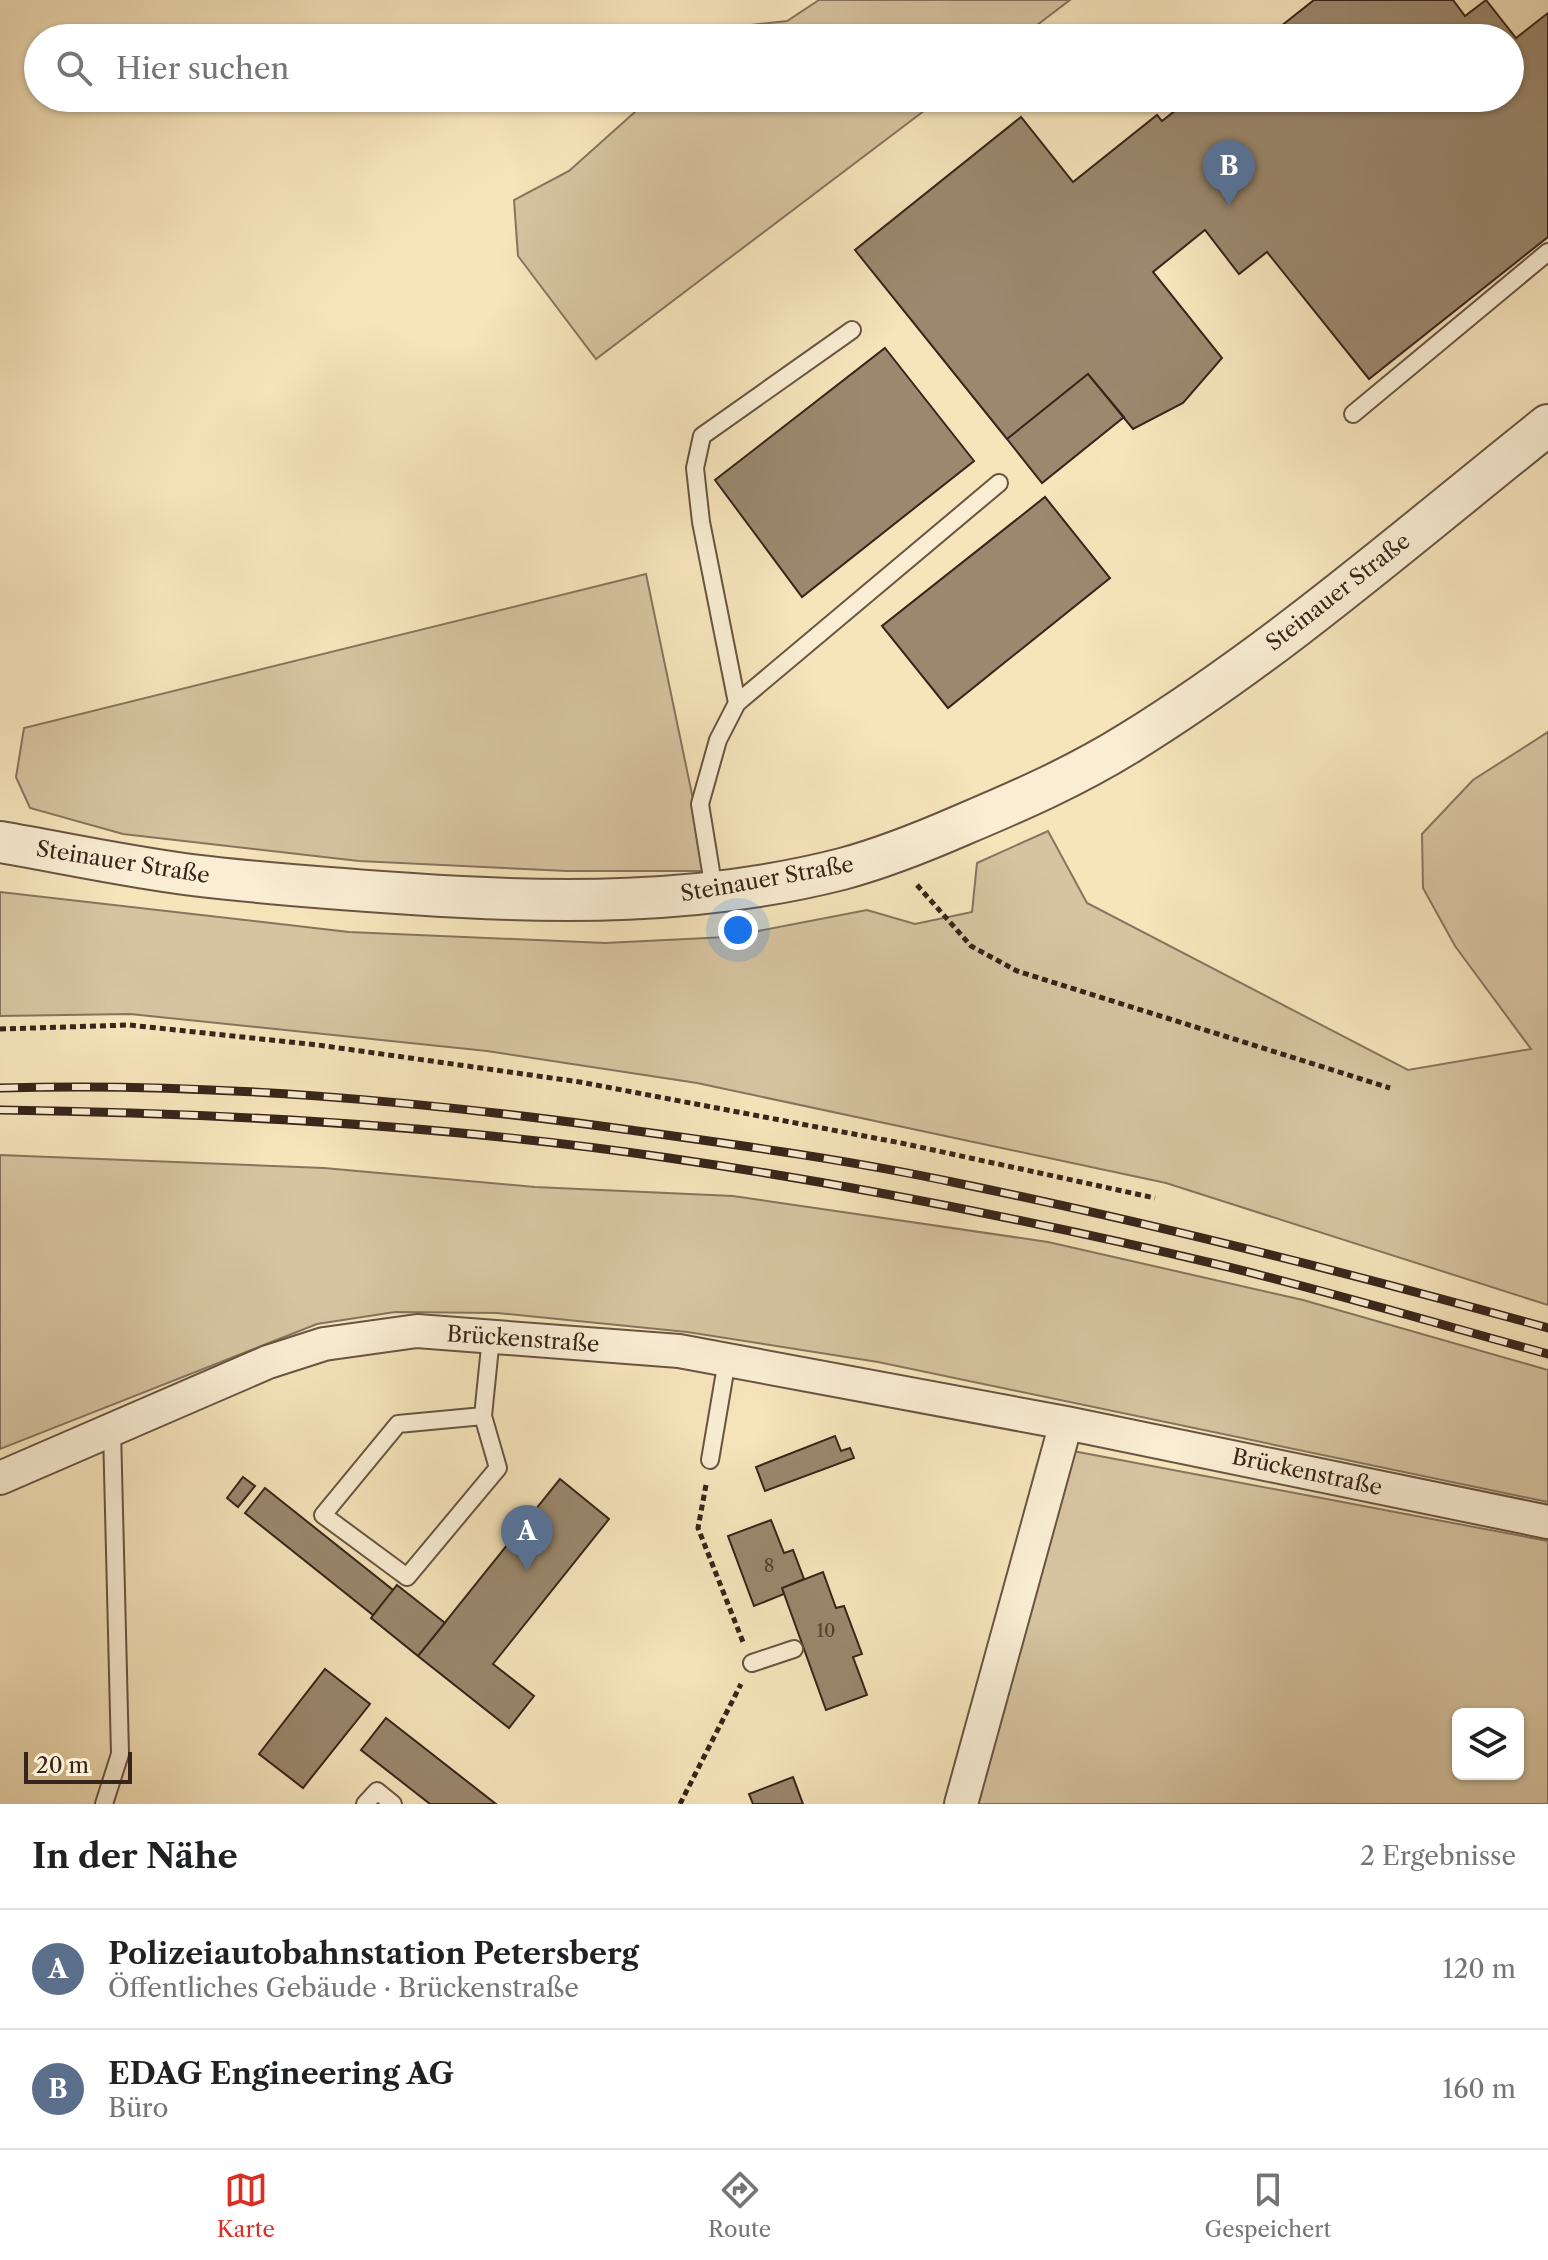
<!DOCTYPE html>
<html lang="de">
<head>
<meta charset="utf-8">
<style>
  body { margin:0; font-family:"Libre Caslon Text",serif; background:#f6f6f6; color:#202124 }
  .controls { position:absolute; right:24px; bottom:24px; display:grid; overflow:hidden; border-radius:12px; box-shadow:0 2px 6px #0004 }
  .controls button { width:72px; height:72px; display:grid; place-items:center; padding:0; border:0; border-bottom:2px solid #e0e0e0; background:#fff; color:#202124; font:40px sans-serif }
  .scale { position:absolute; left:24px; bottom:20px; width:108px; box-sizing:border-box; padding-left:8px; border:4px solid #38241a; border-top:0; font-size:22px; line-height:28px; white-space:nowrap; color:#38241a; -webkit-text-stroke:6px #f9edd3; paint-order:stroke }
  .you { position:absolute; left:738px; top:930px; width:28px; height:28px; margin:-20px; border:6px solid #fff; border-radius:50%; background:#1a73e8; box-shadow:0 0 0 12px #1a73e833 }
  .badge { display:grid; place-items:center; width:52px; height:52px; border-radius:50%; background:#d93025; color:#fff; font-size:26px; font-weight:700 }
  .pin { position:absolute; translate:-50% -66px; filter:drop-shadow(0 2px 4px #0008) }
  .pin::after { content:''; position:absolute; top:42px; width:28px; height:24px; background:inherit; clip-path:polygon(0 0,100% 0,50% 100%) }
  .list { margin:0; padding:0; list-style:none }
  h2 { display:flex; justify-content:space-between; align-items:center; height:104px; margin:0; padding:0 32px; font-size:34px }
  h2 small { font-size:26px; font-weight:400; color:#757577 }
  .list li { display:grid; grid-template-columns:52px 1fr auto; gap:24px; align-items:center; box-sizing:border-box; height:120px; padding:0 32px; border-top:2px solid #e0e0e0 }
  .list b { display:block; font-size:30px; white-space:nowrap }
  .list p { margin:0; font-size:26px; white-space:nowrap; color:#757577 }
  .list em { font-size:26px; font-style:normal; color:#757577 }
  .icon { flex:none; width:44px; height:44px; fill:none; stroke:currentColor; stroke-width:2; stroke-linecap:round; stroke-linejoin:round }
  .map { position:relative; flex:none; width:1548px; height:1804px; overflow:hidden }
  .search { position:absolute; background:#fff; box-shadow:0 2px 6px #0004; left:24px; right:24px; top:24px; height:88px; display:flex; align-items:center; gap:20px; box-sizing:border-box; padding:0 28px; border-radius:44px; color:#757577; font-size:30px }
  .sheet { height:344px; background:#fff }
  nav { display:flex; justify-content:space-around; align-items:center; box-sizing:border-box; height:112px; border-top:2px solid #e0e0e0; background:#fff; font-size:22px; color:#757577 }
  nav a { display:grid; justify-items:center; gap:4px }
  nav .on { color:#d93025 }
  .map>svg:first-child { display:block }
  .green { fill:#d6c3a0; stroke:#87745d; stroke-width:2; fill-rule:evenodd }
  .building { fill:#9b886e; stroke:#38241a; stroke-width:2 }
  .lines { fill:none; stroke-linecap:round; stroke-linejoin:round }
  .service-casing { stroke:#685442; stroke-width:20 }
  .minor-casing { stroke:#685442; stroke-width:36 }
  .tertiary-casing { stroke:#685442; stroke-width:44 }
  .path { stroke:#38241a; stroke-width:5; stroke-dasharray:6 4; stroke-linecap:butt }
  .service { stroke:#f9edd3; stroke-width:16 }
  .minor { stroke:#f9edd3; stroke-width:32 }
  .tertiary { stroke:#f9edd3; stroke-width:40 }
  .rail-casing { stroke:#38241a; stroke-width:9 }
  .rail { stroke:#f9edd3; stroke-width:6; stroke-dasharray:18; stroke-linecap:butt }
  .labels { text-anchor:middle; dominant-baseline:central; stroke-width:6; stroke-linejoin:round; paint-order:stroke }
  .number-label { font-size:18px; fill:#513d2f }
  .street-label { font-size:22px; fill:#38241a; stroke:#f9edd3 }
</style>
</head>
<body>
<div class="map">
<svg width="1548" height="1804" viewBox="0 0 1548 1804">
  <rect width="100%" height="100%" fill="#f6e4bb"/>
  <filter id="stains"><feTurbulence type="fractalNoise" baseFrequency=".0025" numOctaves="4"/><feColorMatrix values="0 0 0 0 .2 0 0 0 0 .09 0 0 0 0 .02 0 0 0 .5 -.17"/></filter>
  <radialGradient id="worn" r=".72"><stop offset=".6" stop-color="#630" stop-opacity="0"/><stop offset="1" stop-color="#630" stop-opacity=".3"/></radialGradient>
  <!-- green -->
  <path class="green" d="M819,0H1070L1020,38H684L688,32L787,21Z
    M645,98H941L596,359L518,256L514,200L569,171L636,111Z
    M646,574L708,871H567L359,861L123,834L30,808L16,777L24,728Z
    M1548,732V1305L1166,1183L697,1083L487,1051L130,1014L0,1016V892L349,932L605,943L727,937L867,910L915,924L972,912L977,863L1048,831L1087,903L1408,1070L1531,1049L1455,946L1423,888L1422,834L1473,780Z
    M0,1155L324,1168L535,1187L733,1196L1048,1242L1303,1300L1548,1370V1502L878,1362L687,1332L497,1313L395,1312L317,1324L0,1449Z
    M1073,1451L1548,1541V1804H974ZM1458,1714H1518V1774H1458Z"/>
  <!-- building -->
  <path class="building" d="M1314,0H1453L1465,16L1486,0L1516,38L1548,13V237L1369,379L1267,252L1239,274L1205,230L1153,272L1222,358L1183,403L1133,429L1088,374L1007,439L855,250L1021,117L1073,182L1157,115L1162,121L1191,98H1510V38H1266Z
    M885,348L974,461L802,597L715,480Z
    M1088,374L1124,417L1042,483L1007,439Z
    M1045,497L1110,578L948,708L882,626Z
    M835,1436L841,1451L850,1448L854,1458L765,1491L756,1467Z
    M243,1477L255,1486L238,1507L227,1498Z
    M560,1479L609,1519L493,1664L534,1696L509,1728L418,1656Z
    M265,1488L393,1590L373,1615L245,1513Z
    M771,1520L784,1553L793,1550L804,1579L782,1588L784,1594L754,1606L728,1536Z
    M823,1572L836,1608L844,1606L862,1654L853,1657L867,1695L826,1710L782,1588Z
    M397,1585L445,1623L418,1656L371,1618Z
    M325,1669L370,1704L303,1788L259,1754Z
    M386,1718L496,1804H430L361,1750Z
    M793,1777L803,1804H753L749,1794Z"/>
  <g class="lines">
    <defs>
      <path id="service" d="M1353,414L1548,252
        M737,703L701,522L695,468L702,436L852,330
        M714,890L700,804L718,740L737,703L999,483
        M483,1416L398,1424L323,1515L407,1577L498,1468L483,1416L491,1337
        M710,1460L727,1360
        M752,1663L794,1649
        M104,1804L120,1754L112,1430
        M365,1804L377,1791L393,1804"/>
      <path id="minor" d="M0,1478L268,1362L324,1344L417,1331L679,1351L1066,1423L1548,1522
        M961,1804L1066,1423"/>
      <path id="tertiary" d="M0,842C64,853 128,867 192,875C265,884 339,889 412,894C556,904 701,905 842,869C883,858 923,842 962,825C1019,801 1076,776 1129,743C1278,651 1411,534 1548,425"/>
    </defs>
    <!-- service casing -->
    <use href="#service" class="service-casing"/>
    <!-- minor casing -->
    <use href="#minor" class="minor-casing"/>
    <!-- tertiary casing -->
    <use href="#tertiary" class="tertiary-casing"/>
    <!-- path -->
    <path class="path" d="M917,885L971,946L1017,971L1390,1088
      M0,1029L129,1025L318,1045L580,1082L901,1143L1155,1198
      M706,1485L698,1528L743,1642
      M680,1804L741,1684"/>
    <!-- service -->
    <use href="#service" class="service"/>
    <!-- minor -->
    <use href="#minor" class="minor"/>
    <!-- tertiary -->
    <use href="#tertiary" class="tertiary"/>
    <defs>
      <path id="rail" d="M0,1088C210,1082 421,1101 630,1130C739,1145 849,1160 957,1183C1156,1224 1353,1274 1548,1328
        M0,1110C223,1113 448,1125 669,1158C854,1185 1038,1222 1220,1265C1330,1292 1439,1324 1548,1354"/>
    </defs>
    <!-- rail casing -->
    <use href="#rail" class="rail-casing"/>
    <!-- rail -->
    <use href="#rail" class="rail"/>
  </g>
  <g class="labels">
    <!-- number labels -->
    <g class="number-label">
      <text x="769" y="1566">8</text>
      <text x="826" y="1631">10</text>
    </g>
    <!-- street labels -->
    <g class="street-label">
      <text transform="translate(1338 592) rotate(-38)">Steinauer Straße</text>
      <text transform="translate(123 862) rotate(9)">Steinauer Straße</text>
      <text transform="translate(767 879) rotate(-10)">Steinauer Straße</text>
      <text transform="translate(523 1339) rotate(4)">Brückenstraße</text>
      <text transform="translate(1307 1472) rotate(12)">Brückenstraße</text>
    </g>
  </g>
  <rect width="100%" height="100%" filter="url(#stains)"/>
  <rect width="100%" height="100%" fill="url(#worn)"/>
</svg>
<div class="controls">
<button><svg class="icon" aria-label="layers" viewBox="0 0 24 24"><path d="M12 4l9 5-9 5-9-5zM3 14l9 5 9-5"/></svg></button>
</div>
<div class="scale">20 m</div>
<div class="you"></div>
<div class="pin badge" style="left:527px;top:1571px;background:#5c6f8a">A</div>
<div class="pin badge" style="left:1229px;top:206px;background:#5c6f8a">B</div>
<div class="search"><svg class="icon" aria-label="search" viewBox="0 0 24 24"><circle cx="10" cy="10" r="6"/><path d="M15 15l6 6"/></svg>Hier suchen</div>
</div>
<section class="sheet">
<h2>In der Nähe<small>2 Ergebnisse</small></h2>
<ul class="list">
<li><span class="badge" style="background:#5c6f8a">A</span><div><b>Polizeiautobahnstation Petersberg</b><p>Öffentliches Gebäude · Brückenstraße</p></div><em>120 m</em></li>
<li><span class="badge" style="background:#5c6f8a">B</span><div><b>EDAG Engineering AG</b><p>Büro</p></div><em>160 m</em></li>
</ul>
</section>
<nav>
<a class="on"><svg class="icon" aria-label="map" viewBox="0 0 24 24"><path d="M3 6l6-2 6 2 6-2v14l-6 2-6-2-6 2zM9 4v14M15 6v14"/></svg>Karte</a>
<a><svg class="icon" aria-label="directions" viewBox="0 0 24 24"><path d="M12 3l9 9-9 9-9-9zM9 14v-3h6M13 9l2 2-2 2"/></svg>Route</a>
<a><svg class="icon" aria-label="saved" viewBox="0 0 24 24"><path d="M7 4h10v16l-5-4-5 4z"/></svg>Gespeichert</a>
</nav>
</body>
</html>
